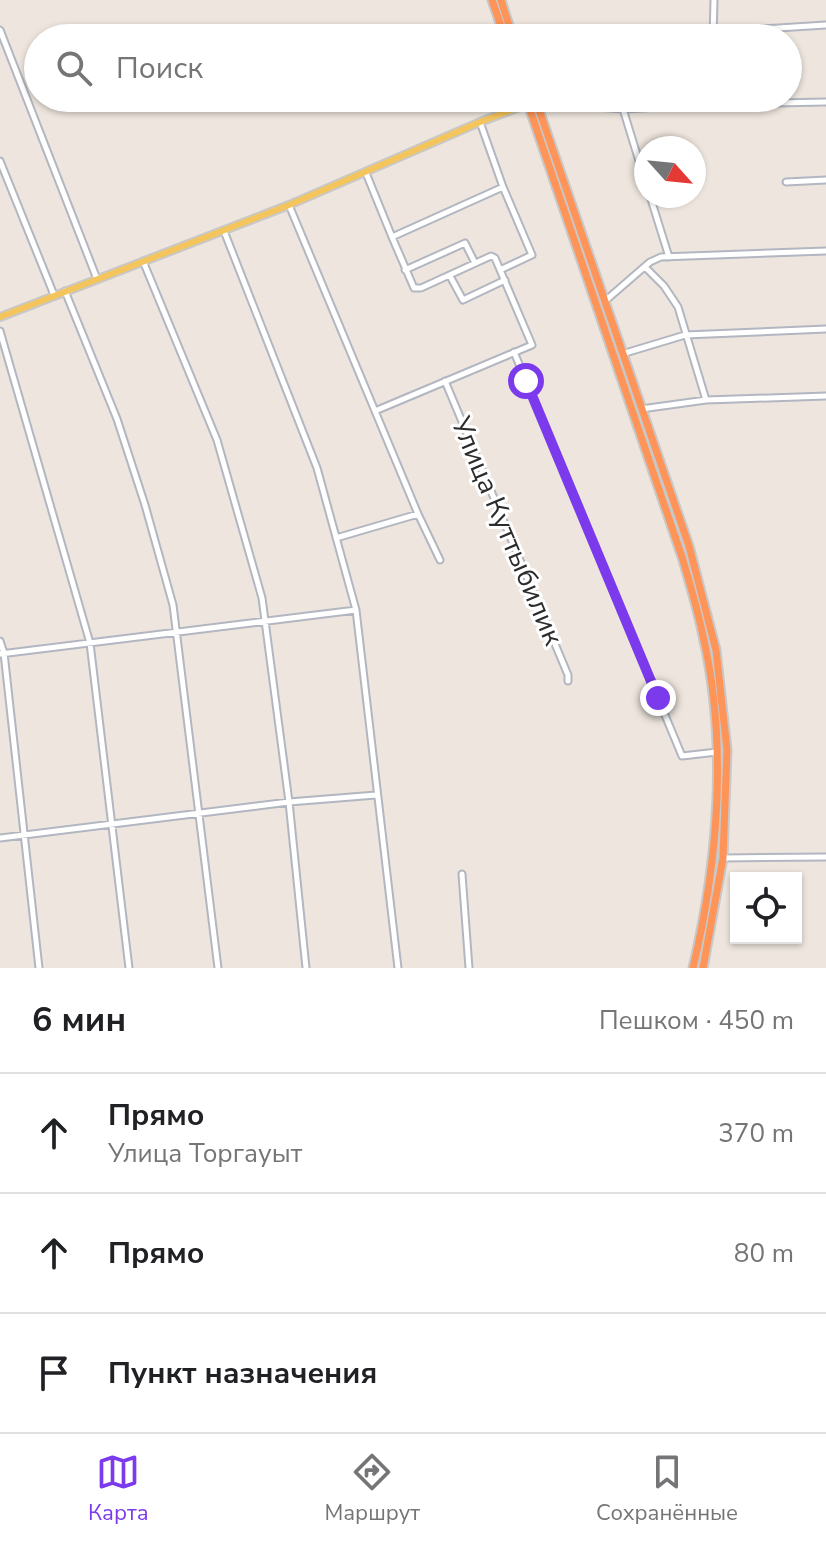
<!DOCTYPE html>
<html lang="ru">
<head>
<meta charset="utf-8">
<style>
  body { margin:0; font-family:"Nunito Sans",sans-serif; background:#f2f2f2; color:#202124 }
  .controls { position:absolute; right:24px; bottom:24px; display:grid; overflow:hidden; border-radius:0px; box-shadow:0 2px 6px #0004 }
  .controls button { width:72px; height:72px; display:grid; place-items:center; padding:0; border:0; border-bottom:2px solid #e0e0e0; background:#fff; color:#202124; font:40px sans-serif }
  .compass { position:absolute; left:634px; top:136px; width:72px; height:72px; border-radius:50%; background:#fff; box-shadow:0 2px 6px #0004; rotate:117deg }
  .stop { position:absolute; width:24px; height:24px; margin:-18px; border:6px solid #7c3aed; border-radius:50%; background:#fff }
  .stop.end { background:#7c3aed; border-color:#fff; box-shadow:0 2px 8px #0008 }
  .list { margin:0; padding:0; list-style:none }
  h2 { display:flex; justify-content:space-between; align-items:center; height:104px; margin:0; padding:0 32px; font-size:34px }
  h2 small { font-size:26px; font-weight:400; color:#757577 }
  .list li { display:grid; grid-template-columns:52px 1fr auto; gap:24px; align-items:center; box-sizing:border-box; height:120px; padding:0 32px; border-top:2px solid #e0e0e0 }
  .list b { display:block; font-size:30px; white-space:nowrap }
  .list p { margin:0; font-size:26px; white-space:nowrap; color:#757577 }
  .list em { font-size:26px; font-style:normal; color:#757577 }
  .icon { flex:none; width:44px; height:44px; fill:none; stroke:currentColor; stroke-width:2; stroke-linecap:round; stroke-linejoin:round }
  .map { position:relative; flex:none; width:826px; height:968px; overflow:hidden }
  .search { position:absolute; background:#fff; box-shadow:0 2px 6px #0004; left:24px; right:24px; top:24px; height:88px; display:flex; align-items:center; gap:20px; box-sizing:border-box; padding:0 28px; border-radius:44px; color:#757577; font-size:30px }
  .sheet { height:464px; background:#fff }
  nav { display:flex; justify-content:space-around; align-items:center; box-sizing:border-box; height:112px; border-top:2px solid #e0e0e0; background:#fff; font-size:22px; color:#757577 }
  nav a { display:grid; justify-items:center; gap:4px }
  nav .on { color:#7c3aed }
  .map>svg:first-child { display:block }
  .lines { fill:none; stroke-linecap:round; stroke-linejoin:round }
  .minor-casing { stroke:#b2b6c0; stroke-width:9 }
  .major-casing { stroke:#c8c8c8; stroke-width:10 }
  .highway-casing { stroke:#c8c8c8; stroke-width:11 }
  .minor { stroke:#fff; stroke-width:5 }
  .major { stroke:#f4c55d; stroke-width:6 }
  .highway { stroke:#ff9458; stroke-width:7 }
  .route { stroke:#7c3aed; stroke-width:10 }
  .labels { text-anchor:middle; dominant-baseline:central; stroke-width:6; stroke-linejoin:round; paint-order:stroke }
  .street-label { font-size:28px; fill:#2c2c2c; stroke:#fff }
</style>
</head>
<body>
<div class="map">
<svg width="826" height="968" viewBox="0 0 826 968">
  <rect width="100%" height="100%" fill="#eee6de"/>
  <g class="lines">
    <defs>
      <path id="minor" d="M0,30L97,279
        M714,32L826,25
        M713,38L714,0
        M537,100H566L585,106L623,109L717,104L826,102
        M623,109L646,184
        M480,122L503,187L532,255L500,270
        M0,161L54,295
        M366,173L392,237
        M786,182L826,180
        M650,196L669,257
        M289,205L418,514L440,560
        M224,231L317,468L356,610L398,968
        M143,261L217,440L262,598L289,802L306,968
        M645,267L664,286L678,307L706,400
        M405,270L465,243L475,263
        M450,276L463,300L505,280
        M65,291L117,419L145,505L173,605L218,968
        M605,301L650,262L661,257L826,251
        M0,331L90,643L129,968
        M514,352L682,756L717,752
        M622,354L685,335L826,329
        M445,381L568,675V681
        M641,409L706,400L826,396
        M375,411L532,345L495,258L491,256L421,288H414L392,237L503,187
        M336,538L418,514
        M0,641L4,653L39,968
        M0,654L356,610
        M0,838L289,802L376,795
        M723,858L826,857
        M462,874L469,968"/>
      <path id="major" d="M0,317L289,205L480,122L530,103"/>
      <path id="highway" d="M492,0L505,38
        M501,0L513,38
        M526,98L683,560C690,585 698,610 703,636C728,744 718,862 693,968
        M535,98L689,546L716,650L727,750L723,858L703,968"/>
    </defs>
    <!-- minor casing -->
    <use href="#minor" class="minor-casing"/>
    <!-- major casing -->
    <use href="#major" class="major-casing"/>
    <!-- highway casing -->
    <use href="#highway" class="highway-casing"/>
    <!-- minor -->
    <use href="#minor" class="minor"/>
    <!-- major -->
    <use href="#major" class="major"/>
    <!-- highway -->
    <use href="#highway" class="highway"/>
  </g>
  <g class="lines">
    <!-- route -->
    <path class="route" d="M526,381L658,698"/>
  </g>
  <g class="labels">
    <!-- street labels -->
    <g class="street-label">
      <text transform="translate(507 531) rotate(67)">Улица Куттыбилик</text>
    </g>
  </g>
</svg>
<div class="controls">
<button><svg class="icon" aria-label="locate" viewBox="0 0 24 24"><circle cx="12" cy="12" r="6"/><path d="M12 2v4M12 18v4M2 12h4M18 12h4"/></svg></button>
</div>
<svg class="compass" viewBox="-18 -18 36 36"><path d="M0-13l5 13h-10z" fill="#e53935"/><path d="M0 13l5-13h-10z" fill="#757577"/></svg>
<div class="stop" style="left:526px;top:381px"></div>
<div class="stop end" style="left:658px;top:698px"></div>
<div class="search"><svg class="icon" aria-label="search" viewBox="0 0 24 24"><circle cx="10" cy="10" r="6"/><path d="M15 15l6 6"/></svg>Поиск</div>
</div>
<section class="sheet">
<h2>6 мин<small>Пешком · 450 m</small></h2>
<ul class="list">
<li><svg class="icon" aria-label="ahead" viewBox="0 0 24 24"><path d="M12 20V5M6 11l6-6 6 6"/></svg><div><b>Прямо</b><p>Улица Торгауыт</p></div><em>370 m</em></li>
<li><svg class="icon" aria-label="ahead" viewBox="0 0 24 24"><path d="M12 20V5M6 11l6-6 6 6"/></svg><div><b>Прямо</b></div><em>80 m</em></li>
<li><svg class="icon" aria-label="arrive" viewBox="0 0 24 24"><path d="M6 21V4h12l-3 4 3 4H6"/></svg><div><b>Пункт назначения</b></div></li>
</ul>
</section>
<nav>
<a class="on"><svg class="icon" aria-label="map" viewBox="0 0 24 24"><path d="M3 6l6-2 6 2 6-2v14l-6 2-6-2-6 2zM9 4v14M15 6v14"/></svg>Карта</a>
<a><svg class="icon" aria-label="directions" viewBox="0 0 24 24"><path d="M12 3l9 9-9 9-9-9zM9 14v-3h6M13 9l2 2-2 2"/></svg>Маршрут</a>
<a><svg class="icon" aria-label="saved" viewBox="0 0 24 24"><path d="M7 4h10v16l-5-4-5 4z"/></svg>Сохранённые</a>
</nav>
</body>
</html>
